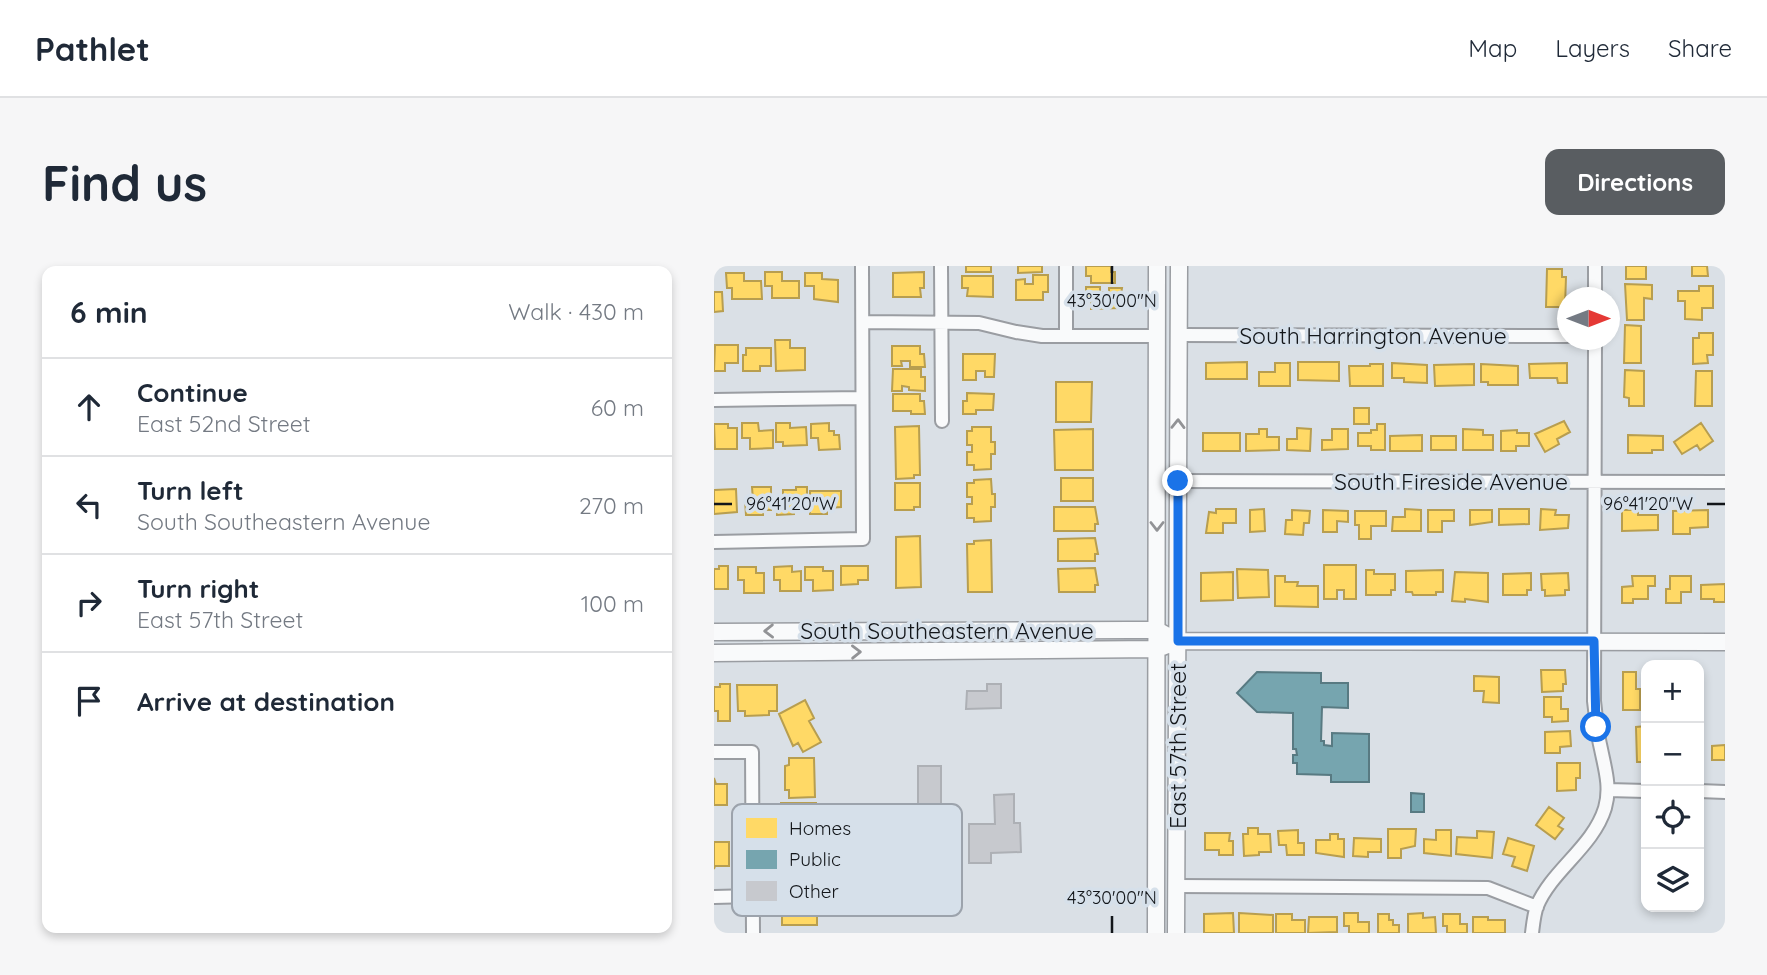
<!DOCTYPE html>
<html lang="en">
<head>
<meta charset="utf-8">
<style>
  body { margin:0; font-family:Quicksand,sans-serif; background:#f6f6f7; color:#1f2937 }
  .controls { position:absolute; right:21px; bottom:21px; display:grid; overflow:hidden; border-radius:14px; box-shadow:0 4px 10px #0003 }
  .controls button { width:63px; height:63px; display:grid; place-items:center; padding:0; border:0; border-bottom:2px solid #e0e1e3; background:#fff; color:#1f2937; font:35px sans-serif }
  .compass { position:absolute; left:843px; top:21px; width:63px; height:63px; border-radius:50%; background:#fff; box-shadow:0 4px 10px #0003; rotate:90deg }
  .stop { position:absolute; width:21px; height:21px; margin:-16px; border:5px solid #1a73e8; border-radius:50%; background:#fff }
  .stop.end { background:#1a73e8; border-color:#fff; box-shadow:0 2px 7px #0008 }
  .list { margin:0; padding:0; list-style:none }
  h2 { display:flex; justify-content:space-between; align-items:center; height:91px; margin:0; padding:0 28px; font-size:30px }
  h2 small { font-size:23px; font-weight:400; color:#747a83 }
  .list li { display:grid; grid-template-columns:46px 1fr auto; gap:21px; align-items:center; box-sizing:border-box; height:98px; padding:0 28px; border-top:2px solid #e0e1e3 }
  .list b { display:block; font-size:26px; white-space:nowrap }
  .list p { margin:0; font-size:23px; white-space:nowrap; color:#747a83 }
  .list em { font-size:23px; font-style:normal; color:#747a83 }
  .icon { flex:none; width:38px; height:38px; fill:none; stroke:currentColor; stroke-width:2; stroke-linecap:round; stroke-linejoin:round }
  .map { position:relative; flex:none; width:1011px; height:667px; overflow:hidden; border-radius:14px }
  header { display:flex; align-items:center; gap:42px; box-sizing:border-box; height:98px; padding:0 35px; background:#fff; border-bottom:2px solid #e0e1e3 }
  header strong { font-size:33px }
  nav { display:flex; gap:38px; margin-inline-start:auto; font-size:24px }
  .intro { display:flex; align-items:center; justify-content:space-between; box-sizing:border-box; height:168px; padding:0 42px }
  h1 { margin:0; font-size:49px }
  .button { padding:18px 32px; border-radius:14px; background:#595d61; color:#fff; font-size:24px; font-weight:700 }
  main { display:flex; gap:42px; padding:0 42px }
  aside { flex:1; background:#fff; border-radius:14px; box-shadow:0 4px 10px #0003 }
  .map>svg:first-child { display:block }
  .homes { fill:#ffd966; stroke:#b89e4f; stroke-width:2 }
  .public { fill:#76a5af; stroke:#587a82; stroke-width:2 }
  .building { fill:#c7c9ce; stroke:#adb0b5; stroke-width:2 }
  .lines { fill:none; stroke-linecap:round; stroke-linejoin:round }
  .minor-casing { stroke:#9a9da2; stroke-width:16 }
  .major-casing { stroke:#9a9da2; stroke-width:19 }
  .minor { stroke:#f9fafb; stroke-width:12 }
  .major { stroke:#f9fafb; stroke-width:16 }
  .oneway { stroke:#929396 }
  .route { stroke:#1a73e8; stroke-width:9 }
  .ticks { fill:none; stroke:#13161a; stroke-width:2.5 }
  .labels { text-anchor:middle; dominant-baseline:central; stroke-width:7; stroke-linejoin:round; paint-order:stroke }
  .street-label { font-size:23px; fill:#13161a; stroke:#d6e0ea }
  .key { fill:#d6e0ea; stroke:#9ca3ac; stroke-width:2 }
  .key-label { font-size:19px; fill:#13161a }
  .ticks-label { font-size:18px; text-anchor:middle; fill:#13161a; stroke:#d6e0ea; stroke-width:7; stroke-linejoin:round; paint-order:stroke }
</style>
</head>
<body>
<header>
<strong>Pathlet</strong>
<nav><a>Map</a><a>Layers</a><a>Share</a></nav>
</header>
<div class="intro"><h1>Find us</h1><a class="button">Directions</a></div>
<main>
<aside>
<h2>6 min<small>Walk · 430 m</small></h2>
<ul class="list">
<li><svg class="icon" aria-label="ahead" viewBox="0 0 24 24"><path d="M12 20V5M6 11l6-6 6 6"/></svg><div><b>Continue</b><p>East 52nd Street</p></div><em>60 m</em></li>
<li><svg class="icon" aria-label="left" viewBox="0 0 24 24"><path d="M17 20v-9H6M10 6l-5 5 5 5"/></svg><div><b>Turn left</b><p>South Southeastern Avenue</p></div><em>270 m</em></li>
<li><svg class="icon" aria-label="right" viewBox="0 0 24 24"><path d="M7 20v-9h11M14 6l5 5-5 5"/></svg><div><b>Turn right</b><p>East 57th Street</p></div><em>100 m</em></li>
<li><svg class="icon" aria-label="arrive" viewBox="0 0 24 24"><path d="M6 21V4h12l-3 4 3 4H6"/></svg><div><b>Arrive at destination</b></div></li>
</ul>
</aside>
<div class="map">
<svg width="1011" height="667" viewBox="0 0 1011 667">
  <rect width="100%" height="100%" fill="#dae0e6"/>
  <!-- homes -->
  <path class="homes" d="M252,0H277V6H252Z
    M304,0H328V6L304,7Z
    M372,0H397V6H401V17H377V10H372Z
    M912,0H932V13H912Z
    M978,0H993L994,10H978Z
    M833,3H848V11H852L851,41H832Z
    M51,6H68V15H85V32H58V20H51Z
    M210,6V22H206L207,31H179V7Z
    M12,7H30V15H47L48,33H18V22H13Z
    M91,7H108V13L124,14V36L100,33V20H91Z
    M319,9H334V26H329V34H302V14L311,13V18H319Z
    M248,10H279V31L253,30L254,22H248Z
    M911,18L938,19V33L930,32V54H913Z
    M985,20H999V42H988V54L971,53V35H964V25H985Z
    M372,21H386V27L395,26V22H408L405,42L377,43V34H372Z
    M0,26H8L9,45L0,46Z
    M911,59L927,60V97H910Z
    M985,67H999V89H993L994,97L979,98V72H985Z
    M61,74H76V82H91V104L62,105Z
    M1,79H24V97H11V105H0Z
    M178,80H206V88H210L211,101H196V95H187L188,100H178Z
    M32,82H57V100H46V105H29V89H32Z
    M249,88H281L280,111H271V105H262V114H249Z
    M533,96V113H492V97Z
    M584,96H625V115L584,114Z
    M561,97H576V120H545V106H561Z
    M678,97L713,99V117L690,116V112H678Z
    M853,97V117H844L843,112H816L815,98Z
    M656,98H669V120H636L635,100H656Z
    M760,98V119L721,120L720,99Z
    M767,98L804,100V119H774V116H767Z
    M179,103H207V111H211V125L195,124V121L188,120V125H178Z
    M911,104L930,105V140H915V132L910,131Z
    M982,105H998V140H981Z
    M342,116H378L377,156H342Z
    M253,127L280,128L279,144H262V148H249V135H253Z
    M179,128H206V135H210L211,148H197V145H179Z
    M640,142H655V158H640Z
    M850,155L856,166L843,173L845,178L831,186L821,168Z
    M28,157H44L45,165L59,164V182L36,183V172H28Z
    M62,157H76V162L92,161L93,179L69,180V176H62Z
    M115,157V165H120V169H125L126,183L105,184L104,172H97V158Z
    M987,157L999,175L986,184L983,179L968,188L960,176Z
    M0,158H14V162H23V183H1Z
    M663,158H671V184H657V180H644V167H657V164H663Z
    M205,160L206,209H200V212L182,213L181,161Z
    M258,161H277V176H281V188H277V203L260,204V199H253V186H258V179H253V165H258Z
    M583,162L597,163L596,185L573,184V173H583Z
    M379,163V204H341L340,164Z
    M545,163H553V171H565V184L532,185V168H545Z
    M618,163H634V183L608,184V174H618Z
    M749,163L769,164V169H779V184H749Z
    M803,164V167H815V180H802V185H787V165Z
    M489,167H526V185H489Z
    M708,169V185H676V170Z
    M914,169L949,170V184H938V187H914Z
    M717,170H742V184H717Z
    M347,212H379V235H347Z
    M277,213L278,228H281V241H277V255L260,256V252H253V238H258V231H253V217H260V214Z
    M181,217H206V241H200V244H181Z
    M38,221H57V244H49V249H32L31,234H39Z
    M82,221H93V241H80V248L63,249V235L69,234V224H82Z
    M22,223L23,246L0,248V224Z
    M96,225H127V241L113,242V248H96Z
    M340,241H381L384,258H381V265H340Z
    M502,243H522V257H509V267H492L495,246L502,247Z
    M550,243L551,265L536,266V244Z
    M691,243L707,244V265H678L679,251H691Z
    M785,243H815V258L785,259Z
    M827,243L842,244L841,249H855L854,262L826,264Z
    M578,244L596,245L595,257H590L589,269L571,268L572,254H578Z
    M609,244L634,245V256L623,255V266H609Z
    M714,244H740V255H728V266H714Z
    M756,244H778V256L756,259Z
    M908,244H924V249H944V264L908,265Z
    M994,244V261L976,262V268H959V245Z
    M641,245H672V260H657V273H645V259H641Z
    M206,270L207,321L182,322V271Z
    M381,272L384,288H381V295H344V273Z
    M277,274L278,326H254L253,278H260V275Z
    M610,299H642V333H630V324H623V333H610Z
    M5,300H14V323H0V303H5Z
    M78,300V306L87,305V325H66V314H60V301Z
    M127,300H154V314H144V318L127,319Z
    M24,301H42V307H50V327H30V314H24Z
    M91,301H109V305H119V324L99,325V314H91Z
    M381,302L384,319H381V326H345L344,303Z
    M523,303L554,304L555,331L524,332Z
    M652,304H660V308H681V324H677V329H652Z
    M729,304V326H722V329H699L698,326H692V305Z
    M519,306V334L487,335V307Z
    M741,306L774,307V336L751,333V336L738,335Z
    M817,307V324H813V329H789V308Z
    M854,307L855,324H851V329L831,330V324H828L827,308Z
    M561,310H571V316H584L583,320H604V341L561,340Z
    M918,310H941V320H934V333H919V337H908V321L919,320Z
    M956,310H977V326H967V337H952V323H956Z
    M1011,318V336H1000V333H987V319Z
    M827,404H851L852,418H849V425L828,426Z
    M909,406H922V423H926V444H909Z
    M760,410L785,411V437L769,436L770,425H760Z
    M6,418H16V455H4V445H0V421H6Z
    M23,419H63V445H55V449L31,450V445H24Z
    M830,431H847V443H854V455L838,456V451H830Z
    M91,434L100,452L95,455L107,476L89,486L84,477L79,480L65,448Z
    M932,460V496H923L922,461Z
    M856,465L857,480L846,481V487H831V466Z
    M1011,479V494H998V480Z
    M75,492H100L101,531L75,532V524H71V500L75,499Z
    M843,497H866V512H862V524L843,525Z
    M0,512L2,518H13V539H0Z
    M67,537H102L103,573H67V560H79V549H67Z
    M835,541L850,552L844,560L849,563L841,573L822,559Z
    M534,562H544V568H556L557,586H545V589L530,590L529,568H534Z
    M674,563H702L701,580L687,583V592H674Z
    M584,564V577H590V589H573L572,579H565L564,565Z
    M722,564H737V590L710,587V573L722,574Z
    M763,565L780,566L778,592L742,588L743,571L763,572Z
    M491,567H516L515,575H519V589H505V584H491Z
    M616,568H624V573H630V591L602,587V574H616Z
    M640,572L667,573V586H654V591L639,590Z
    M794,572L820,580L813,605L798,600L801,591L789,588Z
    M0,576H15V600H1L0,603Z
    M103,622V659H68V647L80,646V635L68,636V623Z
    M519,647L520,667H490V648Z
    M525,647L559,649V667H525Z
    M630,647H644V656H655V667H635V660H630Z
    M709,647V652L721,651L722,667H694V648Z
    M562,648H578V654H591V667H562Z
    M664,648H675V654H679V659H685V667H664Z
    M729,648H746V658H753V667H733V660H729Z
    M595,651H623V666L594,667Z
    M759,651H774V654H791V667H759Z"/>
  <!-- public -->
  <path class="public" d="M543,406L607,407V417H634V442L608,441L607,475H610V479L618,480V467L655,468V516H617V509L583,508V497H579V489H583L582,483H579V447L543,446L523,427Z
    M697,527L710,528V546H697Z"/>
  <!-- building -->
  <path class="building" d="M273,418H287V442L252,443L253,425H273Z
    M204,500H227V548H204Z
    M300,528V557H306L307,586L277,587V597H255V558H281L280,529Z"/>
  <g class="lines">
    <defs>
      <path id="minor" d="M227,0L228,155
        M352,0V70
        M881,0V32
        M149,56L265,57L302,66L328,70H443
        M465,69L853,70
        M0,134L148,132
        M464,215L1011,216
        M0,276L149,273L148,0
        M0,486H38L39,667
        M894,524L932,525
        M985,525L1011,526
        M463,620L774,622L823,641
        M0,631L39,630
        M818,667C819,659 820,648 823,640C838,604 879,581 891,542C897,521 891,503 887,483C883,467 882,451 880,435L881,74"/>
      <path id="major" d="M0,366L416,364H443L452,369
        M0,387L443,383L464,375L1011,376
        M442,667L443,0
        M462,667L465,0"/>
    </defs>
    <!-- minor casing -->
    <use href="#minor" class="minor-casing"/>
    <!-- major casing -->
    <use href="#major" class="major-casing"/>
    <!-- minor -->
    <use href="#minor" class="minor"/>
    <!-- major -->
    <use href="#major" class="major"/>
  </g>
  <!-- one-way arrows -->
  <defs><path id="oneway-chevron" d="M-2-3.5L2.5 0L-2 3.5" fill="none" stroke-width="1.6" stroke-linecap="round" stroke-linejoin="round" transform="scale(1.75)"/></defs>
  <g class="oneway">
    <use href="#oneway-chevron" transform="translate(464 158) rotate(-89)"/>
    <use href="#oneway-chevron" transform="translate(443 260) rotate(90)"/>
    <use href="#oneway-chevron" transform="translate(55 365) rotate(179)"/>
    <use href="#oneway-chevron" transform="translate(142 386) rotate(-1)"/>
  </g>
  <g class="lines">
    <!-- route -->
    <path class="route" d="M464,215V375H880L882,461"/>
  </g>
  <!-- ticks -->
  <path class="ticks" d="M398,0V18M0,238H18M993,238H1011M398,650V667"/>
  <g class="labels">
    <!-- street labels -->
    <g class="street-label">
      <text x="659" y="69">South Harrington Avenue</text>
      <text x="737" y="215">South Fireside Avenue</text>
      <text x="233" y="364">South Southeastern Avenue</text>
      <text transform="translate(463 480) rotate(-90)">East 57th Street</text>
    </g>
  </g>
  <!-- legend -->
  <rect x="18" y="538" width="230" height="112" rx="10" class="key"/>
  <rect x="32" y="552" width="31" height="20" fill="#ffd966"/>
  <rect x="32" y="584" width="31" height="19" fill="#76a5af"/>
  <rect x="32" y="615" width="31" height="20" fill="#c7c9ce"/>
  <g class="key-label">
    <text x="75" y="569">Homes</text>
    <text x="75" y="600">Public</text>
    <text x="75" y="632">Other</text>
  </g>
  <g class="ticks-label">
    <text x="398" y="41">43°30'00"N</text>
    <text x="934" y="244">96°41'20"W</text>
    <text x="77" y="244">96°41'20"W</text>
    <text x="398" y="638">43°30'00"N</text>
  </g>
</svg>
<div class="controls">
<button>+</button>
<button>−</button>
<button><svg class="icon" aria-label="locate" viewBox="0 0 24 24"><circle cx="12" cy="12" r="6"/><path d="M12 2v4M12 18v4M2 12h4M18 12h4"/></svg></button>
<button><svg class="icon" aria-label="layers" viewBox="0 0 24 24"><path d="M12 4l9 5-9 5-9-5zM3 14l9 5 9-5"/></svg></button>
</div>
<svg class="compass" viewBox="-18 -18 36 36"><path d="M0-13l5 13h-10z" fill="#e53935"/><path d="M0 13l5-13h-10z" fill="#747a83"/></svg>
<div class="stop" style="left:882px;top:461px"></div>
<div class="stop end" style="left:464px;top:215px"></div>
</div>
</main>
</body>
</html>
